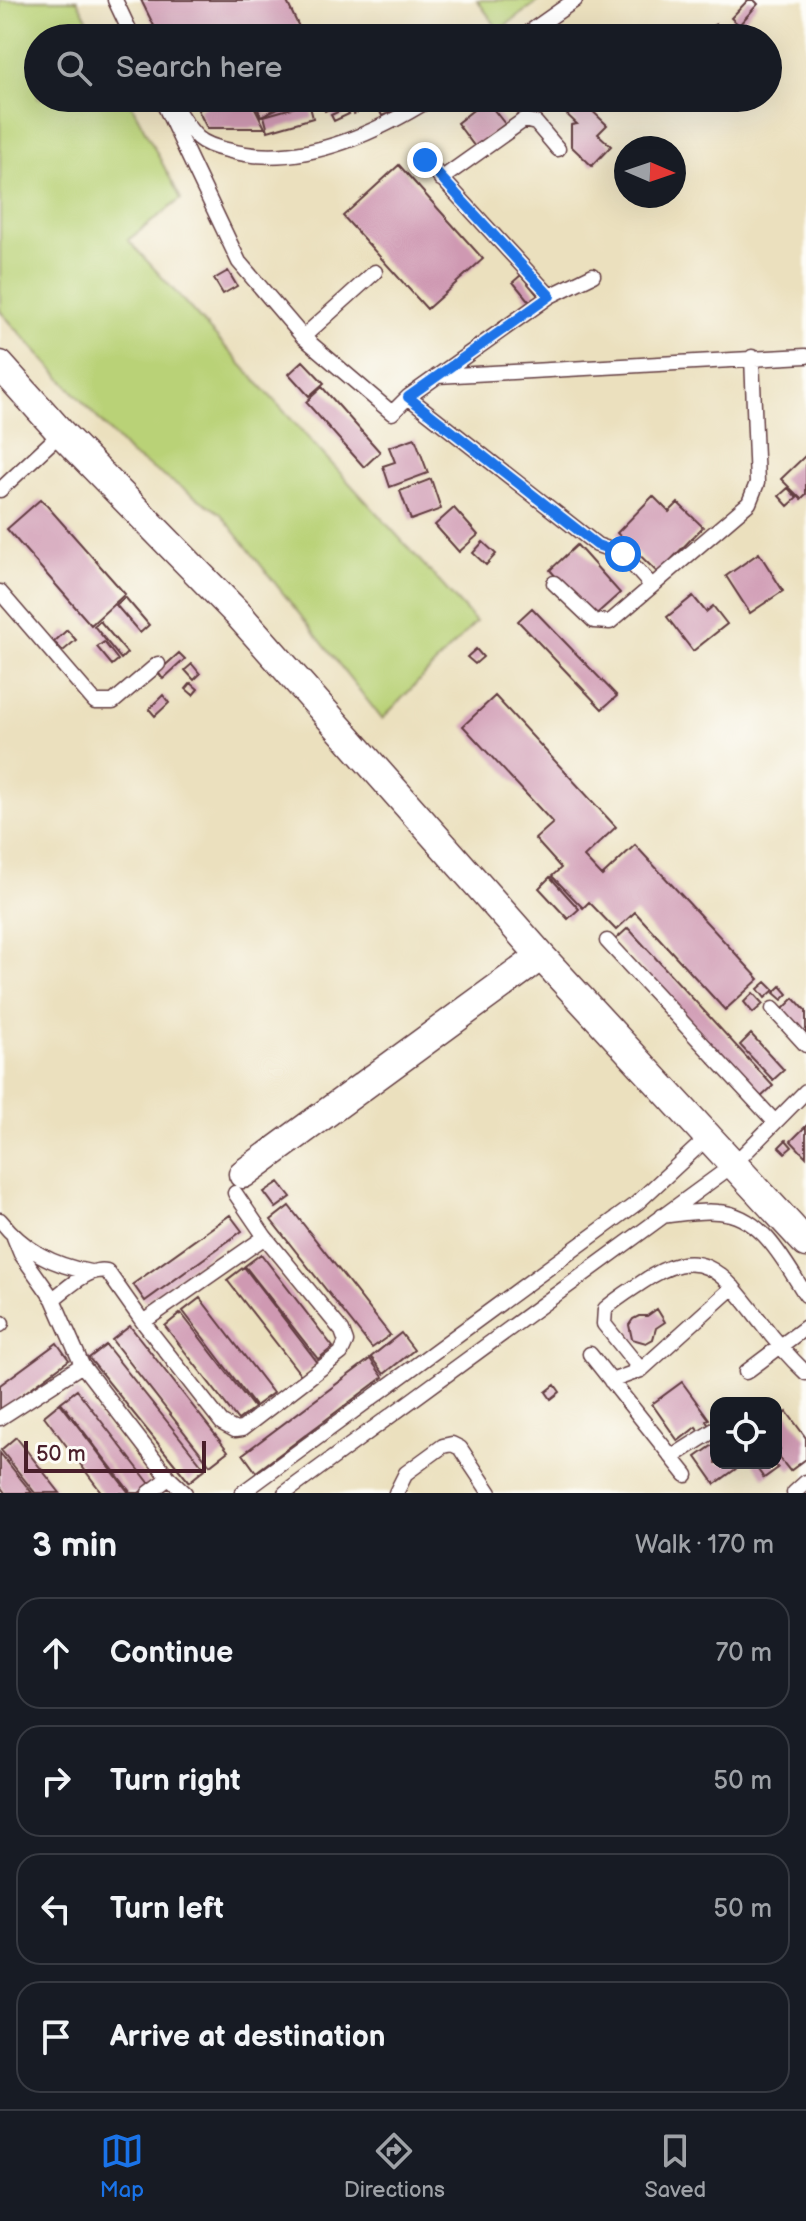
<!DOCTYPE html>
<html lang="en">
<head>
<meta charset="utf-8">
<style>
  body { margin:0; font-family:"Balsamiq Sans",sans-serif; background:#20242c; color:#f1f3f6 }
  .controls { position:absolute; right:24px; bottom:24px; display:grid; overflow:hidden; border-radius:16px; box-shadow:0 8px 32px #0002 }
  .controls button { width:72px; height:72px; display:grid; place-items:center; padding:0; border:0; border-bottom:2px solid #363941; background:#171b24; color:#f1f3f6; font:40px sans-serif }
  .compass { position:absolute; left:614px; top:136px; width:72px; height:72px; border-radius:50%; background:#171b24; box-shadow:0 8px 32px #0002; rotate:92deg }
  .scale { position:absolute; left:24px; bottom:20px; width:182px; box-sizing:border-box; padding-left:8px; border:4px solid #4a1f2b; border-top:0; font-size:22px; line-height:28px; white-space:nowrap; color:#4a1f2b; -webkit-text-stroke:6px #fdfcf7; paint-order:stroke }
  .stop { position:absolute; width:24px; height:24px; margin:-18px; border:6px solid #1a73e8; border-radius:50%; background:#fff }
  .stop.end { background:#1a73e8; border-color:#fff; box-shadow:0 2px 8px #0008 }
  .list { margin:0; padding:0; list-style:none }
  h2 { display:flex; justify-content:space-between; align-items:center; height:104px; margin:0; padding:0 32px; font-size:34px }
  h2 small { font-size:26px; font-weight:400; color:#9ea1a6 }
  .list li { display:grid; grid-template-columns:52px 1fr auto; gap:24px; align-items:center; box-sizing:border-box; height:112px; margin:0 16px 16px; padding:0 16px; border:2px solid #363941; border-radius:24px }
  .list b { display:block; font-size:30px; white-space:nowrap }
  .list em { font-size:26px; font-style:normal; color:#9ea1a6 }
  .icon { flex:none; width:44px; height:44px; fill:none; stroke:currentColor; stroke-width:2; stroke-linecap:round; stroke-linejoin:round }
  .map { position:relative; flex:none; width:806px; height:1493px; overflow:hidden }
  .search { position:absolute; background:#171b24; box-shadow:0 8px 32px #0002; left:24px; right:24px; top:24px; height:88px; display:flex; align-items:center; gap:20px; box-sizing:border-box; padding:0 28px; border-radius:44px; color:#9ea1a6; font-size:30px }
  .sheet { height:616px; background:#171b24 }
  nav { display:flex; justify-content:space-around; align-items:center; box-sizing:border-box; height:112px; border-top:2px solid #363941; background:#171b24; font-size:22px; color:#9ea1a6 }
  nav a { display:grid; justify-items:center; gap:4px }
  nav .on { color:#1a73e8 }
  .map>svg:first-child { display:block }
  .green { fill:#b9d277; stroke:#827851; stroke-width:2 }
  .building { fill:#cf99b2 }
  .lines { fill:none; stroke-linecap:round; stroke-linejoin:round }
  .service-casing { stroke:#623c41; stroke-width:17 }
  .minor-casing { stroke:#623c41; stroke-width:31 }
  .service { stroke:#fff; stroke-width:14 }
  .minor { stroke:#fff; stroke-width:28 }
  .route { stroke:#1a73e8; stroke-width:10 }
</style>
</head>
<body>
<div class="map">
<svg width="806" height="1493" viewBox="0 0 806 1493">
  <rect width="100%" height="100%" fill="#fdfcf7"/>
  <filter id="ink" filterUnits="userSpaceOnUse"><feTurbulence type="fractalNoise" baseFrequency=".0125" numOctaves="2"/><feDisplacementMap in="SourceGraphic" scale="16" xChannelSelector="R" yChannelSelector="G"/><feConvolveMatrix kernelMatrix="1 2 1 2 8 2 1 2 1" color-interpolation-filters="sRGB"/></filter>
  <filter id="wash" filterUnits="userSpaceOnUse"><feTurbulence type="fractalNoise" baseFrequency=".006" numOctaves="4" result="noise"/><feDisplacementMap in="SourceGraphic" scale="32" xChannelSelector="R" yChannelSelector="G"/><feGaussianBlur stdDeviation="1.8" result="paint"/><feColorMatrix in="noise" values="0 0 0 0 0 0 0 0 0 0 0 0 0 0 0 0 0 1.4 0 .05"/><feComposite in="paint" operator="in"/></filter>
  <g filter="url(#wash)">
    <rect width="100%" height="100%" fill="#ebe0be"/>
    <!-- green -->
    <path class="green" d="M0,0H77L97,38H38V98H128L181,199L128,240L476,622L382,719L220,513L130,454L0,311Z
      M477,0H540L499,30Z"/>
    <g id="blocks">
      <!-- building -->
      <path class="building" d="M141,0H286L300,29L297,31L300,38H289L288,36L287,38H160Z
        M748,0H754L758,4L739,25L731,18Z
        M716,24L723,38H706L702,31Z
        M221,98H250L265,128H207L198,110Z
        M258,98H282L285,105L261,116L254,100Z
        M326,98H341L343,103L325,111L320,101Z
        M358,98H367L371,106L354,114L348,103Z
        M398,98L402,107L382,116L378,107Z
        M571,98H579L607,125L598,134L611,146L592,166L571,146V125L577,124L561,109Z
        M486,100L505,124L475,147L457,123Z
        M309,103L313,118L268,131L264,116Z
        M346,108L349,114L334,121L331,115Z
        M399,165L483,259L427,309L343,216Z
        M228,271L237,286L223,294L214,279Z
        M521,275L540,298L532,305L513,282Z
        M303,361L324,383L309,396L289,374Z
        M322,387L380,452L364,467L306,402Z
        M415,438L428,473L390,487L383,466L395,462L389,447Z
        M806,455V494L801,499L781,479Z
        M431,479L441,509L411,520L400,491Z
        M788,488L797,498L788,506L779,496Z
        M653,496L669,512L678,503L703,527L658,573L617,533Z
        M41,499L125,594L91,625L7,529Z
        M454,508L478,535L459,552L435,525Z
        M483,542L496,554L486,565L473,553Z
        M577,545L620,593L592,618L550,570Z
        M759,553L783,591L750,613L726,576Z
        M693,596L706,612L713,606L727,624L693,651L667,617Z
        M125,597L149,625L140,633L116,605Z
        M532,608L617,696L602,709L518,621Z
        M100,621L127,653L121,659L94,626Z
        M67,630L76,640L63,651L54,642Z
        M104,642L118,660L112,665L97,647Z
        M476,649L483,657L475,664L467,657Z
        M179,653L185,659L163,679L158,672Z
        M192,664L200,674L194,680L185,670Z
        M191,683L198,689L193,695L186,689Z
        M163,695L169,703L155,716L149,709Z
        M495,696L616,827L584,857L602,876L635,845L759,979L725,1010L635,912L616,930L589,902L583,908L552,876L561,868L535,839L553,823L463,726Z
        M550,877L579,909L568,919L539,888Z
        M628,928L773,1086L760,1098L615,940Z
        M766,982L774,990L765,998L758,989Z
        M781,986L788,994L782,1000L774,993Z
        M753,993L763,1004L753,1013L744,1002Z
        M794,998L806,1011V1036L782,1010Z
        M751,1034L784,1070L773,1080L740,1045Z
        M806,1126V1157L791,1141Z
        M786,1140L792,1147L785,1153L779,1147Z
        M279,1182L291,1197L276,1208L264,1192Z
        M289,1206L390,1335L372,1348L271,1220Z
        M230,1215L242,1231L145,1301L133,1284Z
        M261,1254L333,1347L318,1359L245,1266Z
        M244,1267L318,1363L301,1375L227,1280Z
        M200,1298L273,1393L255,1406L183,1311Z
        M657,1309L665,1322L656,1328L653,1339L646,1343L632,1339L629,1325L633,1319L639,1316H647Z
        M181,1313L254,1408L238,1420L165,1326Z
        M130,1326L228,1451L210,1465L112,1340Z
        M401,1333L414,1350L384,1374L371,1357Z
        M57,1343L69,1360L0,1411V1385Z
        M106,1345L205,1469L189,1482L89,1358Z
        M370,1359L383,1377L256,1472L243,1454Z
        M682,1382L709,1419L706,1421L709,1426L700,1432L696,1427L678,1441L652,1404Z
        M555,1385L560,1392L551,1399L546,1392Z
        M77,1390L150,1484L139,1493H131L61,1402Z
        M60,1403L129,1493H102L44,1416Z
        M787,1412L806,1438V1459L790,1471L776,1453L780,1449L776,1443V1421Z
        M16,1437L60,1493H35L1,1450Z
        M716,1443V1463H744L715,1484L696,1457Z
        M0,1453L32,1493H5L0,1486Z
        M753,1463H774L778,1468L764,1478Z"/>
    </g>
  </g>
  <g filter="url(#ink)">
    <use href="#blocks" fill-opacity="0" stroke="#623c41" stroke-width="2"/>
    <g class="lines">
      <defs>
        <path id="service" d="M115,0L133,38
          M521,38L575,0
          M161,98L239,262L303,337L392,413L408,397L550,296L593,275
          M169,98C178,110 187,128 198,138C205,144 218,148 227,150C297,170 373,135 432,98
          M425,160L550,296
          M441,179L524,120L536,123L558,149
          M303,337L375,272
          M437,376L806,356
          M408,397L597,545L623,554L651,585
          M0,490L61,433
          M554,583L594,621L610,622L749,503L757,483L752,357
          M0,592L95,702H113L158,664
          M607,941L774,1121
          M773,1009L806,1045
          M662,1216C680,1214 700,1210 718,1212C763,1215 784,1262 806,1295
          M0,1220C24,1250 52,1265 90,1272
          M14,1237L21,1254L53,1299L82,1365L169,1478L185,1493
          M53,1299C68,1288 88,1267 107,1271L143,1322L222,1423L235,1430L242,1429L341,1353L346,1342L342,1331L265,1237L235,1193
          M143,1322L265,1237
          M0,1325L2,1323
          M590,1354L686,1475
          M641,1370L604,1324L605,1309C616,1299 629,1291 641,1283C702,1241 723,1273 761,1322C775,1341 789,1357 806,1373
          M746,1372L806,1327
          M611,1381L641,1370L733,1287
          M0,1418L82,1365
          M672,1457L716,1429
          M149,1493L169,1478
          M242,1493L637,1203L708,1137
          M285,1493L733,1165L806,1091
          M396,1493L406,1473L443,1446L452,1444L460,1448L490,1493
          M794,1493L806,1482"/>
        <path id="minor" d="M0,365L61,433L238,614L541,956L806,1243
          M243,1174L541,956"/>
      </defs>
      <!-- service casing -->
      <use href="#service" class="service-casing"/>
      <!-- minor casing -->
      <use href="#minor" class="minor-casing"/>
      <!-- service -->
      <use href="#service" class="service"/>
      <!-- minor -->
      <use href="#minor" class="minor"/>
    </g>
  </g>
  <g class="lines" filter="url(#ink)">
    <!-- route -->
    <path class="route" d="M425,160L550,296L408,397L597,545L623,554"/>
  </g>
</svg>
<div class="controls">
<button><svg class="icon" aria-label="locate" viewBox="0 0 24 24"><circle cx="12" cy="12" r="6"/><path d="M12 2v4M12 18v4M2 12h4M18 12h4"/></svg></button>
</div>
<svg class="compass" viewBox="-18 -18 36 36"><path d="M0-13l5 13h-10z" fill="#e53935"/><path d="M0 13l5-13h-10z" fill="#9ea1a6"/></svg>
<div class="scale">50 m</div>
<div class="stop" style="left:623px;top:554px"></div>
<div class="stop end" style="left:425px;top:160px"></div>
<div class="search"><svg class="icon" aria-label="search" viewBox="0 0 24 24"><circle cx="10" cy="10" r="6"/><path d="M15 15l6 6"/></svg>Search here</div>
</div>
<section class="sheet">
<h2>3 min<small>Walk · 170 m</small></h2>
<ul class="list">
<li><svg class="icon" aria-label="ahead" viewBox="0 0 24 24"><path d="M12 20V5M6 11l6-6 6 6"/></svg><div><b>Continue</b></div><em>70 m</em></li>
<li><svg class="icon" aria-label="right" viewBox="0 0 24 24"><path d="M7 20v-9h11M14 6l5 5-5 5"/></svg><div><b>Turn right</b></div><em>50 m</em></li>
<li><svg class="icon" aria-label="left" viewBox="0 0 24 24"><path d="M17 20v-9H6M10 6l-5 5 5 5"/></svg><div><b>Turn left</b></div><em>50 m</em></li>
<li><svg class="icon" aria-label="arrive" viewBox="0 0 24 24"><path d="M6 21V4h12l-3 4 3 4H6"/></svg><div><b>Arrive at destination</b></div></li>
</ul>
</section>
<nav>
<a class="on"><svg class="icon" aria-label="map" viewBox="0 0 24 24"><path d="M3 6l6-2 6 2 6-2v14l-6 2-6-2-6 2zM9 4v14M15 6v14"/></svg>Map</a>
<a><svg class="icon" aria-label="directions" viewBox="0 0 24 24"><path d="M12 3l9 9-9 9-9-9zM9 14v-3h6M13 9l2 2-2 2"/></svg>Directions</a>
<a><svg class="icon" aria-label="saved" viewBox="0 0 24 24"><path d="M7 4h10v16l-5-4-5 4z"/></svg>Saved</a>
</nav>
</body>
</html>
